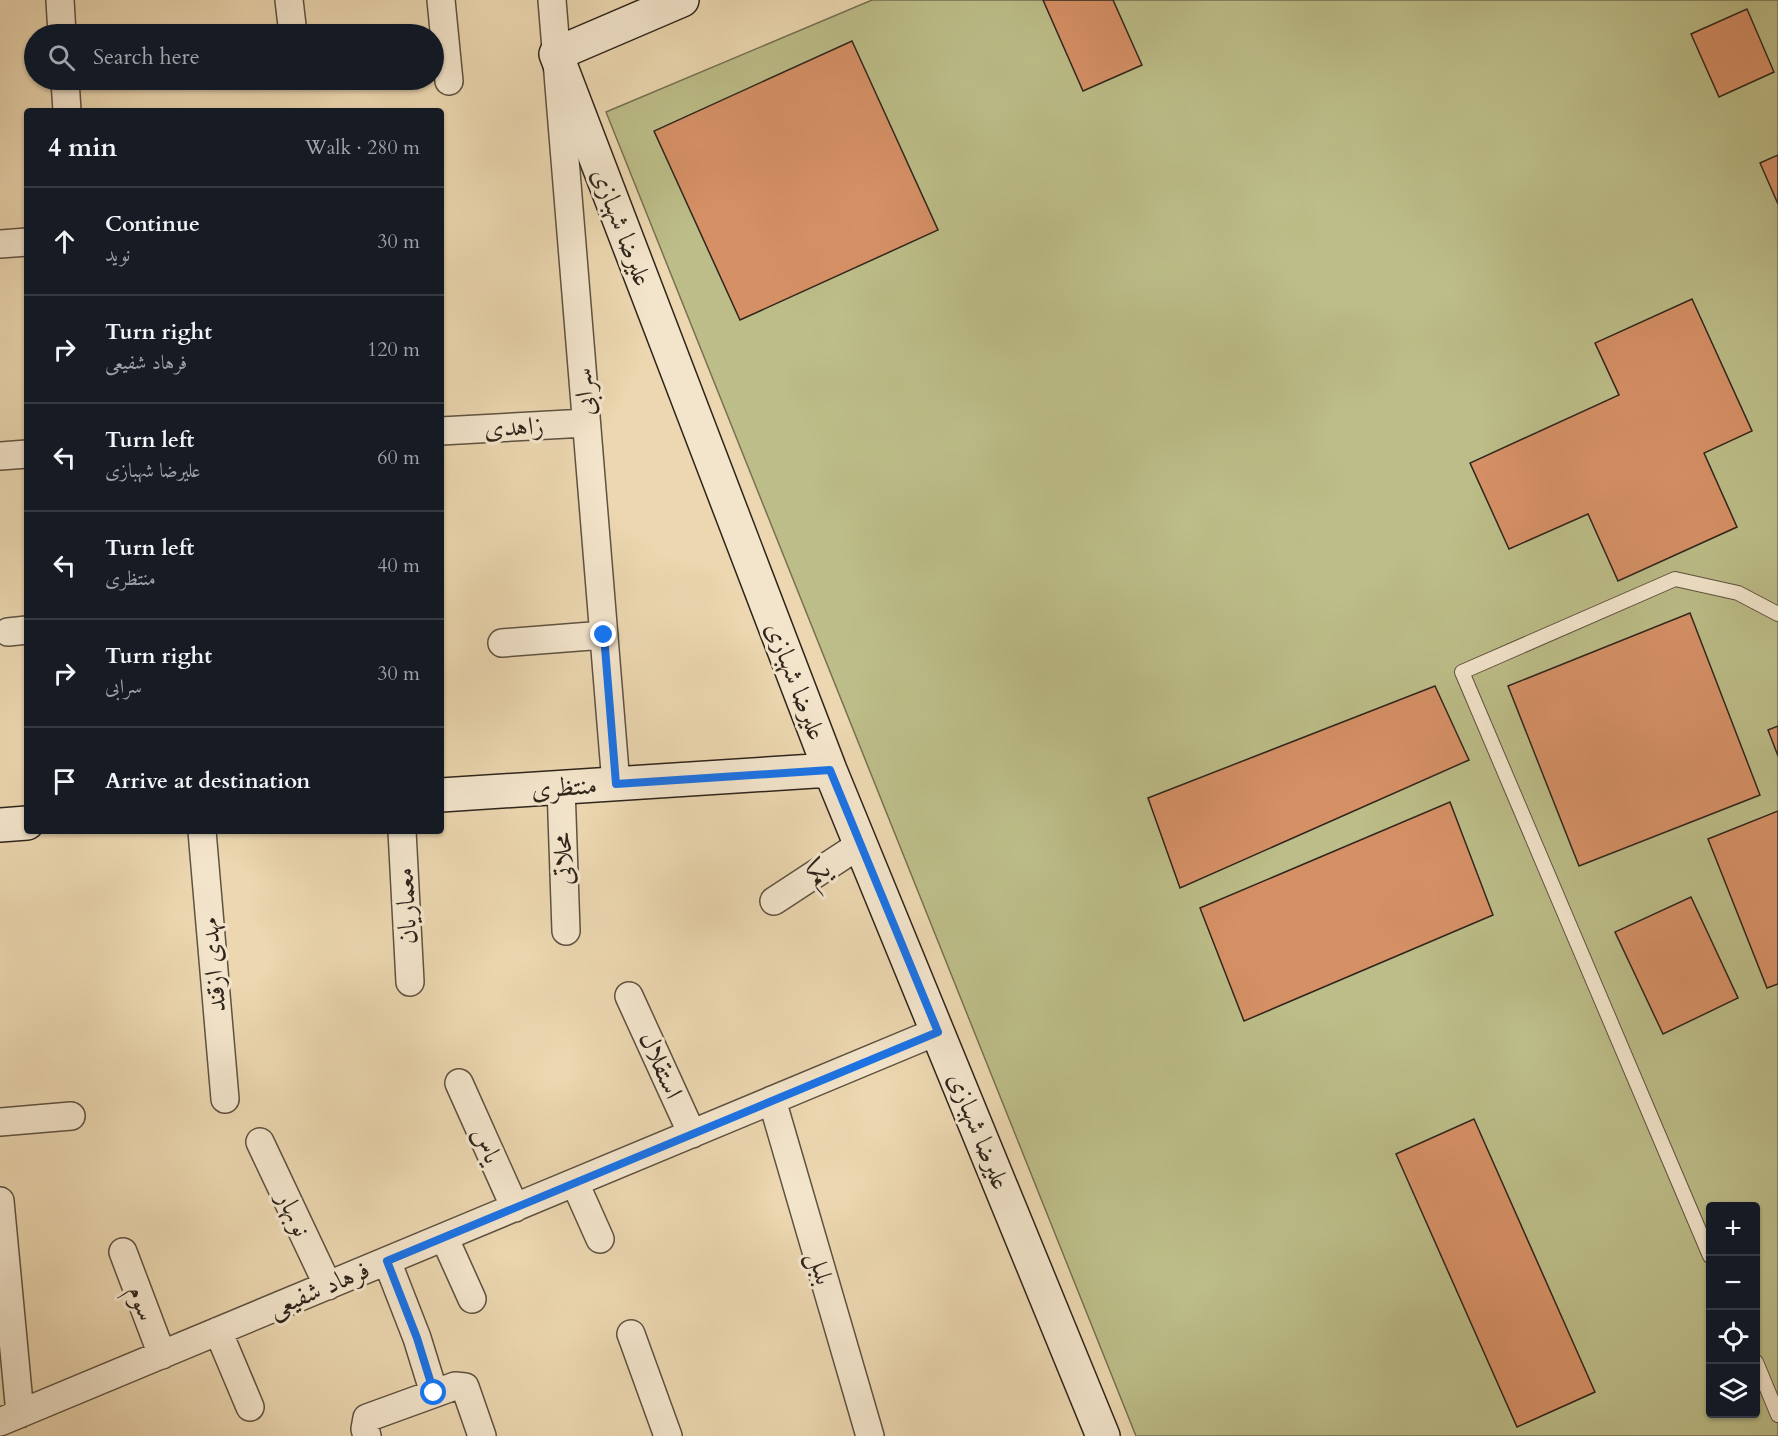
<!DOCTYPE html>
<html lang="en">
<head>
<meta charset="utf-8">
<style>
  body { margin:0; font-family:Cardo,Amiri,serif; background:#242831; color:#f1f3f6 }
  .controls { position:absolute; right:18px; bottom:18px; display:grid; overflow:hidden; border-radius:6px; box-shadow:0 2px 4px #0004 }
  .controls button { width:54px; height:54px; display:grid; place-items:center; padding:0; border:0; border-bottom:2px solid #363941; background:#171b24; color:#f1f3f6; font:30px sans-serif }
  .stop { position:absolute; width:18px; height:18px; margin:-14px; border:4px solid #1a73e8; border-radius:50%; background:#fff }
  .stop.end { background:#1a73e8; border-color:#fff; box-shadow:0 2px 6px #0008 }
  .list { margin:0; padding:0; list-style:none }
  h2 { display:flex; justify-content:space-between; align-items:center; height:78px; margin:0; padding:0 24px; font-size:26px }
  h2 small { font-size:20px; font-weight:400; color:#9ea1a6 }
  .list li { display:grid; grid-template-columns:39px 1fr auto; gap:18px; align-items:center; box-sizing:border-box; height:108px; padding:0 24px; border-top:2px solid #363941 }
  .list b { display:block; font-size:22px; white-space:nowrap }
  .list p { margin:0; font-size:20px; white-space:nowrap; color:#9ea1a6 }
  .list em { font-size:20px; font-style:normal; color:#9ea1a6 }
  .icon { flex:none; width:33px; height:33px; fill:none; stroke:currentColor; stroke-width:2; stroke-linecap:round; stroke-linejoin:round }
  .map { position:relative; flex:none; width:1778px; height:1436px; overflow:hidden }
  .search { position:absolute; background:#171b24; box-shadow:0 2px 4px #0004; left:24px; top:24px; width:420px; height:66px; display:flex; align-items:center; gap:15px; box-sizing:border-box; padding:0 21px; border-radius:33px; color:#9ea1a6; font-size:22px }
  .panel { position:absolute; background:#171b24; box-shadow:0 2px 4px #0004; left:24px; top:108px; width:420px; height:726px; border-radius:6px }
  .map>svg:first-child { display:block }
  .green { fill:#bcbd88; stroke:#767152; stroke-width:1.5; fill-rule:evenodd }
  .building { fill:#d69066; stroke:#2f251c; stroke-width:1.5 }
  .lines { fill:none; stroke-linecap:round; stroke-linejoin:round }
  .lane-casing { stroke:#5e5241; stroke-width:16 }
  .street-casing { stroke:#5e5241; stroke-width:30 }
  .secondary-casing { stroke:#2f251c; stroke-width:36 }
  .lane { stroke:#f3e5cc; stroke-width:14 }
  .street { stroke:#f3e5cc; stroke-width:27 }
  .secondary { stroke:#f3e5cc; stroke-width:33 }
  .route { stroke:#1a73e8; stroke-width:8 }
  .labels { text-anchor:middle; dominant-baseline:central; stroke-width:6; stroke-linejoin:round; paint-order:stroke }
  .street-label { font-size:26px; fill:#2f251c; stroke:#f3e5cc }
</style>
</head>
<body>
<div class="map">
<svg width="1778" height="1436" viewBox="0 0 1778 1436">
  <rect width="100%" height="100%" fill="#ecd7b0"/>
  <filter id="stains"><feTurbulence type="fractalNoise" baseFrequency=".00333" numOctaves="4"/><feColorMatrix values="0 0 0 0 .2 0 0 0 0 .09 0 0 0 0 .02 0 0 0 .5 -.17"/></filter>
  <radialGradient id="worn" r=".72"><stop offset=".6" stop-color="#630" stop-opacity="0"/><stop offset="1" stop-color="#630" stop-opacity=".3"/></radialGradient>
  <!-- green -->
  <path class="green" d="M872,0H1778V1436H1136L606,112ZM1710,1206H1756V1414H1710Z"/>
  <!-- building -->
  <path class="building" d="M1043,0H1113L1142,65L1083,91Z
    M1747,9L1774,72L1719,97L1691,34Z
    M852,41L938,230L740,320L654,131Z
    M1778,155V204L1760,163Z
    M1692,299L1752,431L1704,453L1737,527L1618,581L1588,514L1509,549L1470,463L1619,395L1595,343Z
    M1690,613L1760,795L1579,866L1508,686Z
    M1435,686L1469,760L1180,888L1148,798Z
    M1778,726V756L1768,730Z
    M1450,802L1493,915L1244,1021L1200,908Z
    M1778,811V984L1767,988L1708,839Z
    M1691,897L1738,998L1663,1034L1615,932Z
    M1474,1119L1595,1392L1517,1427L1396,1154Z"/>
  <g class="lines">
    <defs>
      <path id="lane" d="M1710,1256L1462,672L1675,579L1738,593L1778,614
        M1756,1362L1778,1415"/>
      <path id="street" d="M60,0L62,34
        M289,0L293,34
        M441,0L449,81
        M552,0L616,784
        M65,80L67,111
        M0,244L27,242
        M441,431L586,423
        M0,456L27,454
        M8,632L27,630
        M502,643L604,635
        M561,787L566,931
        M202,831L225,1099
        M402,831L410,982
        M774,901L861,844
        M629,996L692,1134
        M459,1083L515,1208
        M772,1100L870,1436
        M0,1122L71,1116
        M260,1142L328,1286
        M575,1183L600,1239
        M0,1201L20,1414
        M444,1237L472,1299
        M123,1252L162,1355
        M387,1261L417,1338L434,1393
        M218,1331L250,1407
        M631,1334L668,1436
        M0,1422L938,1031
        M367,1436L365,1429L367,1418L455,1386L465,1387L482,1436"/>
      <path id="secondary" d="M682,0L556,54L830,770L1103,1436
        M441,795L830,770
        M0,825L27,823"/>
    </defs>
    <!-- lane casing -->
    <use href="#lane" class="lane-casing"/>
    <!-- street casing -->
    <use href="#street" class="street-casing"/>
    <!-- secondary casing -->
    <use href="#secondary" class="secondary-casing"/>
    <!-- lane -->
    <use href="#lane" class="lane"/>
    <!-- street -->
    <use href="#street" class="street"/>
    <!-- secondary -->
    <use href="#secondary" class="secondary"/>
  </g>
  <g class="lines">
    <!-- route -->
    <path class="route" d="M434,1393L417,1338L387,1261L938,1032L830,770L616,784L604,635"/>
  </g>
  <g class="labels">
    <!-- street labels -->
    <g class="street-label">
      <text transform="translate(622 227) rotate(69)">علیرضا شهبازی</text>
      <text transform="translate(584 392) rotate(-95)">سرابی</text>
      <text transform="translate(514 427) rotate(-3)">زاهدی</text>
      <text transform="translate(796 681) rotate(69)">علیرضا شهبازی</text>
      <text transform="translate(564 787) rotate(-4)">منتظری</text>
      <text transform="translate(563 859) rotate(-92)">محلاتی</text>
      <text transform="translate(818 872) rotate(-33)">یکم</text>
      <text transform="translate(406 906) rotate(-93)">معماریان</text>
      <text transform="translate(213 965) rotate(-95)">مهدی ازقند</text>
      <text transform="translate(661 1065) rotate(66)">استقلال</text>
      <text transform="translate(979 1131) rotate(68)">علیرضا شهبازی</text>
      <text transform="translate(487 1145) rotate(66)">یاس</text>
      <text transform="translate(294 1214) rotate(65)">نوبهار</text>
      <text transform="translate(821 1268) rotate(74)">بلبل</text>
      <text transform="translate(319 1289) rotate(-23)">فرهاد شفیعی</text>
      <text transform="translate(142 1303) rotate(70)">سوم</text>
    </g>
  </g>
  <rect width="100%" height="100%" filter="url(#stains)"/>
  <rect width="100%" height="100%" fill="url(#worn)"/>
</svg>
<div class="controls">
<button>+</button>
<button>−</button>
<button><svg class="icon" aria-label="locate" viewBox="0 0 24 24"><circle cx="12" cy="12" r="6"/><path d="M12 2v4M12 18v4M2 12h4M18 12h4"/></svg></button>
<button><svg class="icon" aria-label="layers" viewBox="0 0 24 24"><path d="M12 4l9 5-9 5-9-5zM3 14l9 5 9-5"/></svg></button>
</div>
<div class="stop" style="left:434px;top:1393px"></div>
<div class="stop end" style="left:604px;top:635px"></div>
<div class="search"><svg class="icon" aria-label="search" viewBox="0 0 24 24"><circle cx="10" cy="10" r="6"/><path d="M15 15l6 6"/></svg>Search here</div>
<section class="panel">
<h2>4 min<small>Walk · 280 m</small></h2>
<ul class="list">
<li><svg class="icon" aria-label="ahead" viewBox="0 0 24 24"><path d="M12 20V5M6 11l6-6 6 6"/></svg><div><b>Continue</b><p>نوید</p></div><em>30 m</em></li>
<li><svg class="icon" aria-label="right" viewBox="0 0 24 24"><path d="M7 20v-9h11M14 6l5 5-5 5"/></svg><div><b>Turn right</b><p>فرهاد شفیعی</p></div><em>120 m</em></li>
<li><svg class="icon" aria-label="left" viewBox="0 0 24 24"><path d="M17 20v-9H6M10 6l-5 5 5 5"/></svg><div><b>Turn left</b><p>علیرضا شهبازی</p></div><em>60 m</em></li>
<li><svg class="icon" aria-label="left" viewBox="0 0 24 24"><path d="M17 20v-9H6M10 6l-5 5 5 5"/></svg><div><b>Turn left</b><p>منتظری</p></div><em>40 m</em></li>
<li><svg class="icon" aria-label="right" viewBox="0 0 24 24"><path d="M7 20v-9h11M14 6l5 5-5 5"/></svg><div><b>Turn right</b><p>سرابی</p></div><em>30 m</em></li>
<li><svg class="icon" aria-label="arrive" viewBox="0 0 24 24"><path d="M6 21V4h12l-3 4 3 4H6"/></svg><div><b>Arrive at destination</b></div></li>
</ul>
</section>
</div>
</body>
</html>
